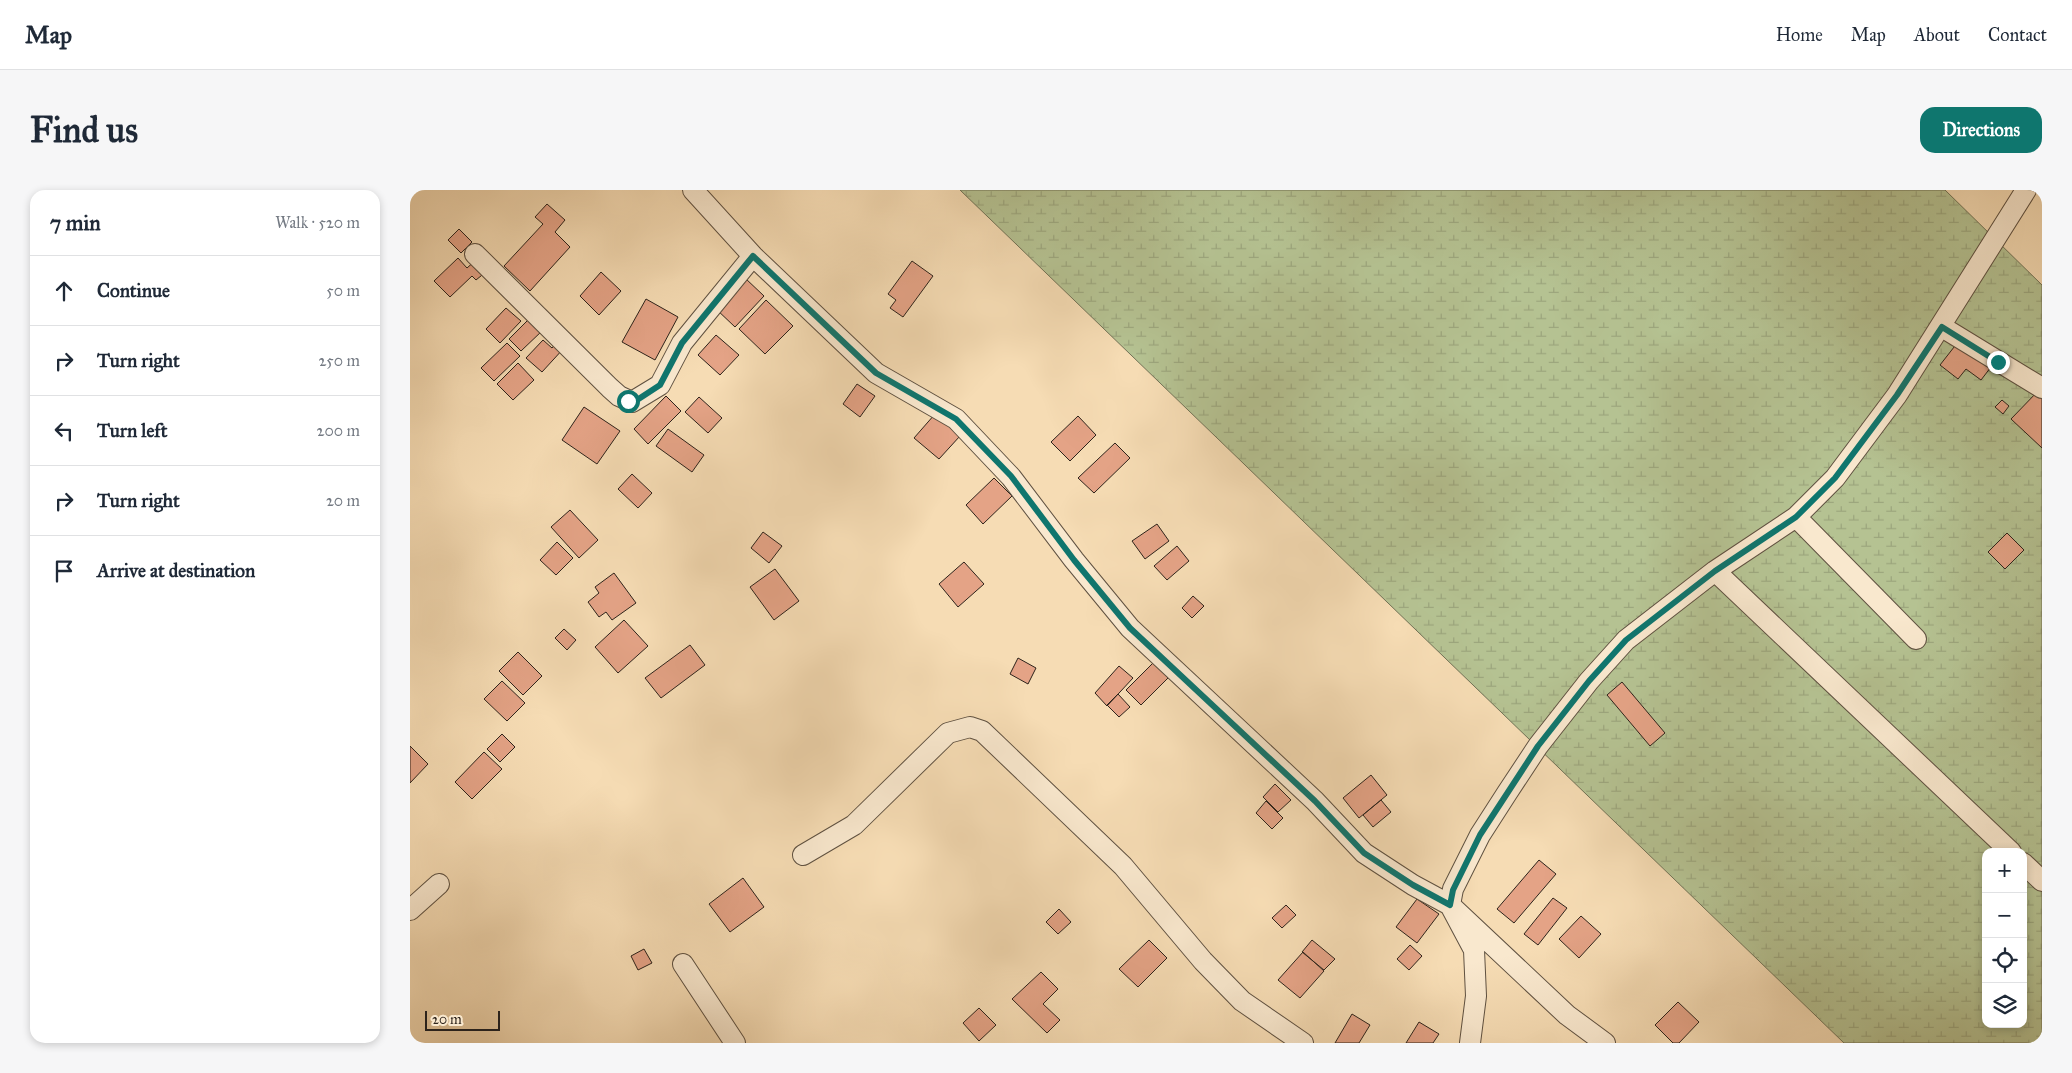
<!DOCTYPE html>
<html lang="en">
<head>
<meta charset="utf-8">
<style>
  body { margin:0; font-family:"IM FELL Great Primer",serif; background:#f6f6f7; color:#1f2937 }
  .controls { position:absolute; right:15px; bottom:15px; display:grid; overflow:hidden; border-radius:10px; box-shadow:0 2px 8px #0003 }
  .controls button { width:45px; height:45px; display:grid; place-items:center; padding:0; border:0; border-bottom:1px solid #e0e1e3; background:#fff; color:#1f2937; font:25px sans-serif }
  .scale { position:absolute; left:15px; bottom:12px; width:75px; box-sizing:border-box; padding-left:5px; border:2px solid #2d231b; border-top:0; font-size:14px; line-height:18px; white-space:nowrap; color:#2d231b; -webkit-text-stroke:4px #f9e8ce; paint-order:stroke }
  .stop { position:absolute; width:15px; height:15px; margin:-11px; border:4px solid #0f766e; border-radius:50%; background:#fff }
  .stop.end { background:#0f766e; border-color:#fff; box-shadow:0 1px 5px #0008 }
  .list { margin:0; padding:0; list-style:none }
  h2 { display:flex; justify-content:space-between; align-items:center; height:65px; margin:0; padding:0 20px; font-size:21px }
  h2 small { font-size:16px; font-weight:400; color:#747a83 }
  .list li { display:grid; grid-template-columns:32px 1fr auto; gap:15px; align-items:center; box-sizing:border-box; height:70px; padding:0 20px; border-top:1px solid #e0e1e3 }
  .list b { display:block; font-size:19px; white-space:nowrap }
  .list em { font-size:16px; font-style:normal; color:#747a83 }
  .icon { flex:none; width:28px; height:28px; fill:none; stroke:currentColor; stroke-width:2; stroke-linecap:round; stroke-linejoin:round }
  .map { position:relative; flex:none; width:1632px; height:853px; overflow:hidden; border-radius:15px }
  header { display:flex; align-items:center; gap:30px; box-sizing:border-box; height:70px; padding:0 25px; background:#fff; border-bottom:1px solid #e0e1e3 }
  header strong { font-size:24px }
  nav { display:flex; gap:28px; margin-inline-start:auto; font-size:18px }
  .intro { display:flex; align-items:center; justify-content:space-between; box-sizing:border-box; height:120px; padding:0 30px }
  h1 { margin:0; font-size:35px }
  .button { padding:12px 22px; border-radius:15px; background:#0f766e; color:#fff; font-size:18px; font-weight:700 }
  main { display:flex; gap:30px; padding:0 30px }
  aside { flex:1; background:#fff; border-radius:15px; box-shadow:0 2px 8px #0003 }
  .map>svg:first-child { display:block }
  .wetland { fill:url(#wetland-marsh); stroke:#717256; fill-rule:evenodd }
  .building { fill:#e4a386; stroke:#2d231b }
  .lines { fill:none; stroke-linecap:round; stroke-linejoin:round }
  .minor-casing { stroke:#5f5141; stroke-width:22 }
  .minor { stroke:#f9e8ce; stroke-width:20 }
  .route { stroke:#0f766e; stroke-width:6 }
</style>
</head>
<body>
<header>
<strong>Map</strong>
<nav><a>Home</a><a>Map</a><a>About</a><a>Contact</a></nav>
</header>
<div class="intro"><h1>Find us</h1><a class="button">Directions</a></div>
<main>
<aside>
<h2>7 min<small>Walk · 520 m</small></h2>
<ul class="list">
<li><svg class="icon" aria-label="ahead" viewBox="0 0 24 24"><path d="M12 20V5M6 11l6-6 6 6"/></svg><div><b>Continue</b></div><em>50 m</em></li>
<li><svg class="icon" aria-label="right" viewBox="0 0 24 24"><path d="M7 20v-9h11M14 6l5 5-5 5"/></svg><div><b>Turn right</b></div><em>250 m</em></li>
<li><svg class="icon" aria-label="left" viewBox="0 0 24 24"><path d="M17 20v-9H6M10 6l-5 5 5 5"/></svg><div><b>Turn left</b></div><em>200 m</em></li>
<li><svg class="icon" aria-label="right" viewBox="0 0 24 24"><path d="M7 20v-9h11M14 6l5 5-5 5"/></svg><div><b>Turn right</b></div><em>20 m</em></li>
<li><svg class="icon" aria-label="arrive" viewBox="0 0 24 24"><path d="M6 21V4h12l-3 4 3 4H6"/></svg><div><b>Arrive at destination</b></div></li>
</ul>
</aside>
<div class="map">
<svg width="1632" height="853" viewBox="0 0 1632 853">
  <defs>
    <pattern id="wetland-marsh" width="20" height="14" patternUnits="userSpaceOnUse" patternTransform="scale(1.25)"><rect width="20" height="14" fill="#b5c292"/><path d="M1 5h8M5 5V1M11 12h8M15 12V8" fill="none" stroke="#9ca67d"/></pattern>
  </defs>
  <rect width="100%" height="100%" fill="#f6dcb4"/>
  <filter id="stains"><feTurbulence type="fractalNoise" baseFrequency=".004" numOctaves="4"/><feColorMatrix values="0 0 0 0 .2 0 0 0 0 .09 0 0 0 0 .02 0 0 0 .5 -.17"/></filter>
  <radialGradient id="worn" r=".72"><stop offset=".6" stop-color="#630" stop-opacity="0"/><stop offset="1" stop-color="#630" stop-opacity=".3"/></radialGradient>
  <!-- wetland -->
  <path class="wetland" d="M550,0H1535L1632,95V853H1434ZM1576,662H1613V834H1576Z"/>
  <!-- building -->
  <path class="building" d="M137,14L155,30L145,42L160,57L120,101L94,76L133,34L125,27Z
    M49,39L62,52L51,63L38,50Z
    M48,68L57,78L66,70L77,81L66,90L62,86L40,107L24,91Z
    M502,71L523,86L493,127L480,118L486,110L478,104Z
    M191,82L211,101L189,125L170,106Z
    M335,88L354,106L325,137L305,118Z
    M236,109L268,127L245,170L212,152Z
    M356,110L383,136L355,164L329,139Z
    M96,118L111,131L90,153L76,139Z
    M121,127L133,140L111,161L99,149Z
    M306,145L329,165L310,185L288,165Z
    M133,150L142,158L147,152L154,158L132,182L116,168Z
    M1548,152L1581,177L1571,190L1556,179L1548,189L1530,175Z
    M97,153L110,166L84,191L71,178Z
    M108,173L124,190L103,210L87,194Z
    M447,194L465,206L450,227L433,214Z
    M1629,200L1632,203V258L1601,229Z
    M256,206L271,221L238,254L224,239Z
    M289,207L312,228L298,243L275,222Z
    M1592,210L1599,216L1593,224L1585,217Z
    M174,217L210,241L187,274L152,250Z
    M525,224L550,246L529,269L504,248Z
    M668,226L686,245L660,271L641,252Z
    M258,239L294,265L282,282L246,256Z
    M705,253L720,268L684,303L668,288Z
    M222,284L242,303L228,318L208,299Z
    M584,288L602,306L573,334L556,315Z
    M160,320L188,350L169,368L141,337Z
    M747,334L759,351L735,369L722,351Z
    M353,342L372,356L359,373L341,358Z
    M1597,343L1614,360L1595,379L1578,362Z
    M147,352L163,368L146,385L130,370Z
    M767,356L779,371L757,390L744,376Z
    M554,372L574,394L548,417L529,394Z
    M365,379L389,411L364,430L340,397Z
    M204,383L226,413L202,430L196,422L189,427L178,412L189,403L185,397Z
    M783,406L794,416L782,428L772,418Z
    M214,430L238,456L208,483L185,457Z
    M154,439L166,450L157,460L145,448Z
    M280,455L295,475L251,508L235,488Z
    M108,462L132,486L113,505L89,481Z
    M608,468L626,478L618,494L600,484Z
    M743,473L758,488L731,515L716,500Z
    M709,476L723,488L697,516L685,503Z
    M92,491L115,513L97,531L74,509Z
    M1212,492L1255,543L1240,556L1197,505Z
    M708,504L720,517L709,527L697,515Z
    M92,544L105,557L90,572L77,559Z
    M0,556L18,574L0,593Z
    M74,562L92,579L62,609L45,592Z
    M961,585L977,605L949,628L933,608Z
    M865,594L881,610L868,622L853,607Z
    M971,610L981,622L963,637L953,625Z
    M856,611L873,628L862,639L846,623Z
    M1129,670L1146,684L1104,733L1087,719Z
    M333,688L354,717L320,742L299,714Z
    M1143,708L1157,718L1128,755L1114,744Z
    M1007,709L1029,724L1007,753L986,737Z
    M876,715L886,725L872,738L862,728Z
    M649,719L661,732L648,744L636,732Z
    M1171,726L1191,744L1169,768L1149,749Z
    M739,750L757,768L728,797L709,779Z
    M902,750L925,769L914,780L892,762Z
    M1000,755L1012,766L999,780L987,769Z
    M234,759L242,773L228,780L221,766Z
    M893,762L914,781L890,808L868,790Z
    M631,782L648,799L633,814L650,830L637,843L602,809Z
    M1268,812L1289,832L1269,853H1263L1245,835Z
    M569,818L586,835L569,851L553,833Z
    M942,824L960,835L949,853H925Z
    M1009,832L1029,844L1023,853H996Z"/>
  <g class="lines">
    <defs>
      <path id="minor" d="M283,0L343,66L466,183L546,229L601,287L664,370L720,438L905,611L954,663L1003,695L1040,715L1157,825L1195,853
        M65,64L200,198L209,206L222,212L250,195L272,153L343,66
        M1532,137L1632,198
        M1386,327L1506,449
        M1305,381L1601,662
        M393,665L444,635L538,543L560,537L572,541L713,676L793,771L832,811L893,853
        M1613,673L1632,691
        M0,720L29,694
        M273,774L325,853
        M1060,853L1066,806L1064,760L1040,715L1043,699L1070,645L1097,603L1128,556L1179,491L1216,450L1305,381L1386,327L1425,288L1487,205L1616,0"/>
    </defs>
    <!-- minor casing -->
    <use href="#minor" class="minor-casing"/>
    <!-- minor -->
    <use href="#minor" class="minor"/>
  </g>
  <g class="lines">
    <!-- route -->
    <path class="route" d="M218,211L227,210L250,195L272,153L343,66L466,183L546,229L601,286L664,370L720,438L905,611L954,663L1003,695L1040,715L1043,700L1070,645L1128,556L1179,491L1216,450L1305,381L1386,327L1425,288L1487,205L1532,137L1588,172"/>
  </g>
  <rect width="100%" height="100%" filter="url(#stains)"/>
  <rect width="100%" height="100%" fill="url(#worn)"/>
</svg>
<div class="controls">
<button>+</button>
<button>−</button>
<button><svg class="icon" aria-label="locate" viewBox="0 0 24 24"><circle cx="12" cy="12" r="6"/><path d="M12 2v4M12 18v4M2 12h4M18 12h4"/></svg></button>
<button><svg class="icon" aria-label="layers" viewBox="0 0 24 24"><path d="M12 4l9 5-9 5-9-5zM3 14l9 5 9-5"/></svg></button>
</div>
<div class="scale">20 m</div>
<div class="stop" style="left:218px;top:211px"></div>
<div class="stop end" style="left:1588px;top:172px"></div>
</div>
</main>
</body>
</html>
